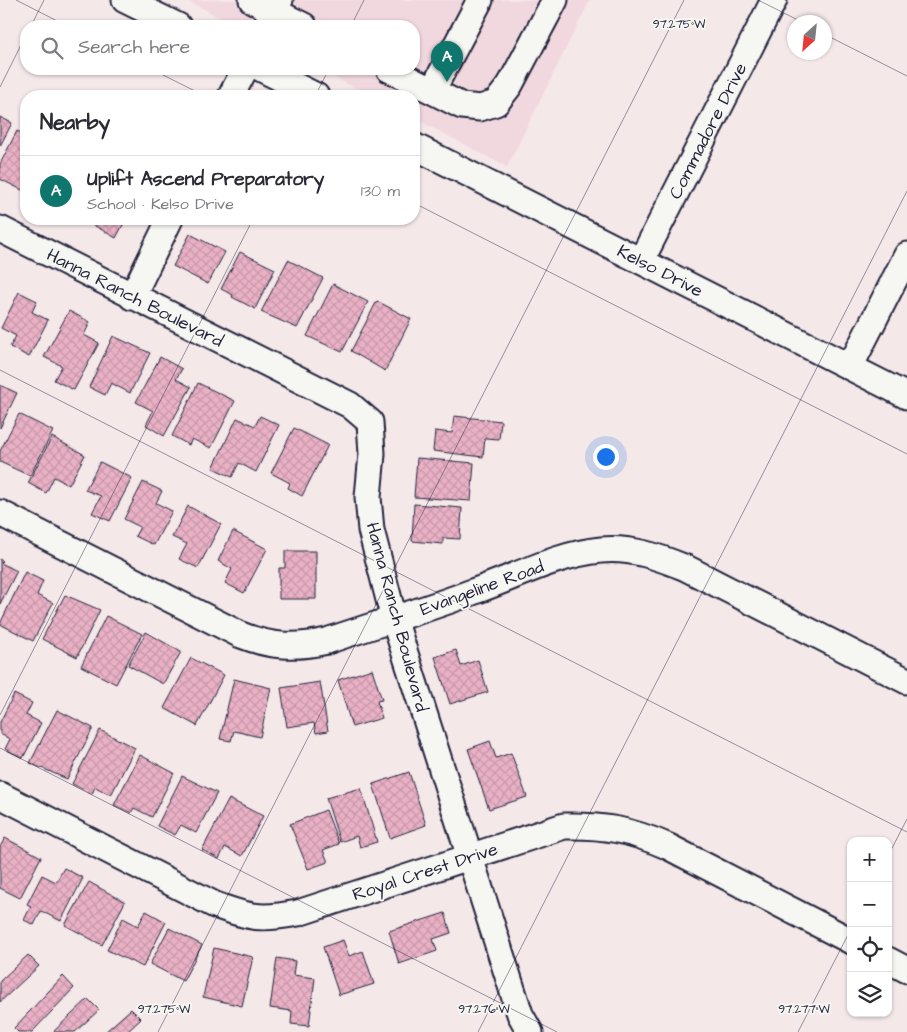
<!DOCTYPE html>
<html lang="en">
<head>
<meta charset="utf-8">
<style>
  body { margin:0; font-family:"Architects Daughter",sans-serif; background:#f7f7f7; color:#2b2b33 }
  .controls { position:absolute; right:15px; bottom:15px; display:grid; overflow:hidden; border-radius:10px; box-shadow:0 1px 4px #0004 }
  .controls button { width:45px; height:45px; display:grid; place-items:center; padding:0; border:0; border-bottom:1px solid #e1e1e2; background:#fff; color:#2b2b33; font:25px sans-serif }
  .compass { position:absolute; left:787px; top:15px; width:45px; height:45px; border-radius:50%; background:#fff; box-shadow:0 1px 4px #0004; rotate:207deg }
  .you { position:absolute; left:605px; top:456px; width:18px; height:18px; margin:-12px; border:4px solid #fff; border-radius:50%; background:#1a73e8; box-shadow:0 0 0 8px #1a73e833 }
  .badge { display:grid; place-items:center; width:32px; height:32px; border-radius:50%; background:#0f766e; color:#fff; font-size:16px; font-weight:700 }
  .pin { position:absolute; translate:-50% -41px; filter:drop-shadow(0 1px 2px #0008) }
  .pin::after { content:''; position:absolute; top:26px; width:18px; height:15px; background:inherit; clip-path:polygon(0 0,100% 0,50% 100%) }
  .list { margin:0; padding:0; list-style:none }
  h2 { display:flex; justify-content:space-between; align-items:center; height:65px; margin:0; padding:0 20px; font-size:21px }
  h2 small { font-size:16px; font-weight:400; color:#7c7c81 }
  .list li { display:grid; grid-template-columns:32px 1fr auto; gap:15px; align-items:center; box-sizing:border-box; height:70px; padding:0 20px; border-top:1px solid #e1e1e2 }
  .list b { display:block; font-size:19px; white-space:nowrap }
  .list p { margin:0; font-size:16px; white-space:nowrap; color:#7c7c81 }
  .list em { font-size:16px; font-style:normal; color:#7c7c81 }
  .icon { flex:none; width:28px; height:28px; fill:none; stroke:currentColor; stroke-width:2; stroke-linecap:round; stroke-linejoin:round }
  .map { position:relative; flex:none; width:907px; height:1032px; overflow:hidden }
  .search { position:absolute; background:#fff; box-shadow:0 1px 4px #0004; left:20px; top:20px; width:400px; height:55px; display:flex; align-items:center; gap:12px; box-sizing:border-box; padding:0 18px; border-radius:20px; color:#7c7c81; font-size:19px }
  .panel { position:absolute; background:#fff; box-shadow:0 1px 4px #0004; left:20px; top:90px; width:400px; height:135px; border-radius:20px }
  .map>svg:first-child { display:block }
  .built { fill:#f1d8de }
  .building { fill:url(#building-cross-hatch); stroke:#22223b }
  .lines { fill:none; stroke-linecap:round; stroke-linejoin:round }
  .minor-casing { stroke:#22223b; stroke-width:29 }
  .minor { stroke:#f6f6f2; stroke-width:25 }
  .ticks { fill:none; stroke:#22223b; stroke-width:1; stroke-opacity:0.45 }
  .labels { text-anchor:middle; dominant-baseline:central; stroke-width:4; stroke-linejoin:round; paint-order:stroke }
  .street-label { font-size:18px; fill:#22223b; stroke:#f6f6f2 }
  .ticks-label { font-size:12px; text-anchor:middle; fill:#22223b; stroke:#f6f6f2; stroke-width:4; stroke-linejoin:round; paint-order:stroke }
</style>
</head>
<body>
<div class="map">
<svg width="907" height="1032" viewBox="0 0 907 1032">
  <defs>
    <pattern id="building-cross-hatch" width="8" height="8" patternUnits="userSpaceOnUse" patternTransform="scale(1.25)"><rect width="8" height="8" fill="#eab1c5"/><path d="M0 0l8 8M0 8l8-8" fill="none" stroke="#c898aa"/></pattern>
  </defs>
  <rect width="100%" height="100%" fill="#f4e8e9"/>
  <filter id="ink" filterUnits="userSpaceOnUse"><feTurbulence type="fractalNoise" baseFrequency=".02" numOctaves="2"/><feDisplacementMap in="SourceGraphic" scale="10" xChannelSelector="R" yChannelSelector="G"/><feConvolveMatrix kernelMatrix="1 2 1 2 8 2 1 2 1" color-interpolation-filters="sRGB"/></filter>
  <g filter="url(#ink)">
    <!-- built -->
    <path class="built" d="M186,0H590L507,167L414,118V96H371L318,69H414V26H237Z"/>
    <!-- building -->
    <path class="building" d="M0,117L12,123L0,146Z
      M17,131L26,135V192L0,179V164Z
      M83,219H126L116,238Z
      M190,234L225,252L208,284L173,266Z
      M240,252L275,269L255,309L232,297L233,295L221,289Z
      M288,260L323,278L297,328L261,312Z
      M333,284L368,302L342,352L307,336Z
      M19,292L37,301L32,312L48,320L29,357L10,347L16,336L1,328Z
      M377,301L411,319L385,371L351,351Z
      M69,311L90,322L84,335L99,343L74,390L54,380L62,366L44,357Z
      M113,336L150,353L130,393L111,383L105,395L89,387Z
      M160,357L182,369L176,379L191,387L164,436L146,425L153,411L136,402Z
      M198,383L235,401L211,448L192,439L189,445L172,436Z
      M0,385L17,393L0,428Z
      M19,414L53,431L30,476L0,462V451Z
      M260,416L279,425L256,472L239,463L232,477L213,468L237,418L255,426Z
      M454,416L501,421L499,439L485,438L483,457L433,451L435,431L452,433Z
      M294,428L328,445L302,496L288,488L290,483L271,473Z
      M52,437L85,455L69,485L54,477L46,493L28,483Z
      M417,458L474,463L471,501L414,497Z
      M100,462L132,478L110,521L92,513L101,496L85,490Z
      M143,482L162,491L156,503L172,511L154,545L135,536L140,527L124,519Z
      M414,504L462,508L460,539L443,538V544L412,541Z
      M188,506L221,524L198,568L179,559L187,544L172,537Z
      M233,531L267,549L244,593L225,583L232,569L218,561Z
      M285,551H316V599H279V568H285Z
      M0,559L3,561L1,563L17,571L0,604Z
      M25,572L43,581L37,595L53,603L33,641L0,624Z
      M65,595L100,610L77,657L42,639Z
      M106,616L142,634L116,684L81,666Z
      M146,632L181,652L163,684L128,665Z
      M456,650L461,666L478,660L488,692L450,704L435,657Z
      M191,658L224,675L197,726L164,708Z
      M372,669L382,700L377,701L382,718L352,727L338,680Z
      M234,679L271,688L260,737L234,731L231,741L220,739Z
      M320,682L328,731L316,733L314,723L287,727L281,688Z
      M14,694L32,703L26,715L41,723L23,758L5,749L10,739L0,734V722Z
      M57,710L93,728L67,779L30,763Z
      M100,730L135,748L111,795L95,787L92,794L72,784Z
      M490,741L496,758L511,753L527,797L489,809L468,749Z
      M140,755L174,773L152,817L134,808L131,813L114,805Z
      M409,772L426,825L390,838L373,784Z
      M182,776L217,793L196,833L181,825L175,835L157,826Z
      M361,788L377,842L360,847L357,836L340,842L326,798Z
      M229,799L263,816L242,856L225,847L219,859L202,850Z
      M326,810L339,844L323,850L328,862L308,869L290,824Z
      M5,838L41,857L20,898L0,888V847Z
      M64,868L83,878L61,921L41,911L34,925L24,920L31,906L27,904L42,875L56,882Z
      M89,882L125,902L102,945L65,925Z
      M146,911L166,922L143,967L107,950L123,918L138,926Z
      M445,913L451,933L433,939L437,951L399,964L389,931Z
      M169,928L202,945L183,981L150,964Z
      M343,940L349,956L363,951L374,984L339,995L323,947Z
      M214,948L253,957L242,1006L203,997Z
      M28,955L39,966L0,1002V981Z
      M277,958L295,961L293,975L315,978L309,1026L291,1024L292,1011L270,1008Z
      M63,976L74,988L32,1032H18L14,1028Z
      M88,999L99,1010L75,1032H53Z
      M131,1009L141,1019L127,1032H105Z"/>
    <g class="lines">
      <defs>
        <path id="minor" d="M125,0L178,26
          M252,0L274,11L280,0
          M266,26L274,11L304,26
          M262,69L316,96
          M389,69L462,106L480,108L496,103L510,85L555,0
          M432,91L480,0
          M231,96L245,69
          M414,146L907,396
          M0,229L350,405L370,422L372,454L368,497L371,530L394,619L520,1014L530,1032
          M641,261L774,0
          M132,297L170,219
          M850,367L907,255
          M0,513L241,635C271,647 296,648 327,641C376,624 426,610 475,591C515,577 558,554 601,550C631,547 659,557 686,568L907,681
          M0,795L215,905C251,918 261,920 298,913L564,826C604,825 630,830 667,846L851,941
          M888,960L907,970"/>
      </defs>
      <!-- minor casing -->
      <use href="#minor" class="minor-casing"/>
      <!-- minor -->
      <use href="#minor" class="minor"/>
    </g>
  </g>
  <!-- ticks -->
  <path class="ticks" d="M16,0L67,26M758,0L802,22M31,26L44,0M351,26L364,0M824,34L907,76M151,69L205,96M0,87L26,35M315,96L329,69M414,203L907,454M0,370L907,832M0,715L253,219M0,748L557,1032M888,856L907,819M158,1032L684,0M478,1032L907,191M798,1032L851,929"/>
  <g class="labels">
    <!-- street labels -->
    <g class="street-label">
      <text transform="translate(708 131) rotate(-63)">Commadore Drive</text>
      <text transform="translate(660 271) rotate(27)">Kelso Drive</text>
      <text transform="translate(135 298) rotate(27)">Hanna Ranch Boulevard</text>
      <text transform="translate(482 588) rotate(-20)">Evangeline Road</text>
      <text transform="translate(397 617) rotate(75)">Hanna Ranch Boulevard</text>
      <text transform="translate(425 872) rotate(-18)">Royal Crest Drive</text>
    </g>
  </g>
  <g class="ticks-label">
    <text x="679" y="28">97.275°W</text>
    <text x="164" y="1013">97.275°W</text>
    <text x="484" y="1013">97.276°W</text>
    <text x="804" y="1013">97.277°W</text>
  </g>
</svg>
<div class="controls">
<button>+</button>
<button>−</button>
<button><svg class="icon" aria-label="locate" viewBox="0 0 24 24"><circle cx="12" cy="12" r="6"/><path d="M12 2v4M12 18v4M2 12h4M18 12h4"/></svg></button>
<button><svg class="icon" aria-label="layers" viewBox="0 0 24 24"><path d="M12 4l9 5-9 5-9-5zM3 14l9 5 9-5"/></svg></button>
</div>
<svg class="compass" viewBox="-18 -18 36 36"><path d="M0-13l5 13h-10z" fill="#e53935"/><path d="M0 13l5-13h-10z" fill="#7c7c81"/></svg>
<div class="you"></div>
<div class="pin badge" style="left:447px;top:82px">A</div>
<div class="search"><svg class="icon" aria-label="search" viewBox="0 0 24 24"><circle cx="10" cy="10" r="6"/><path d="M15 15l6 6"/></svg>Search here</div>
<section class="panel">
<h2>Nearby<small></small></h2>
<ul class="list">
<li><span class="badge">A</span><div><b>Uplift Ascend Preparatory</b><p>School · Kelso Drive</p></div><em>130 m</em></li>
</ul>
</section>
</div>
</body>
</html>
